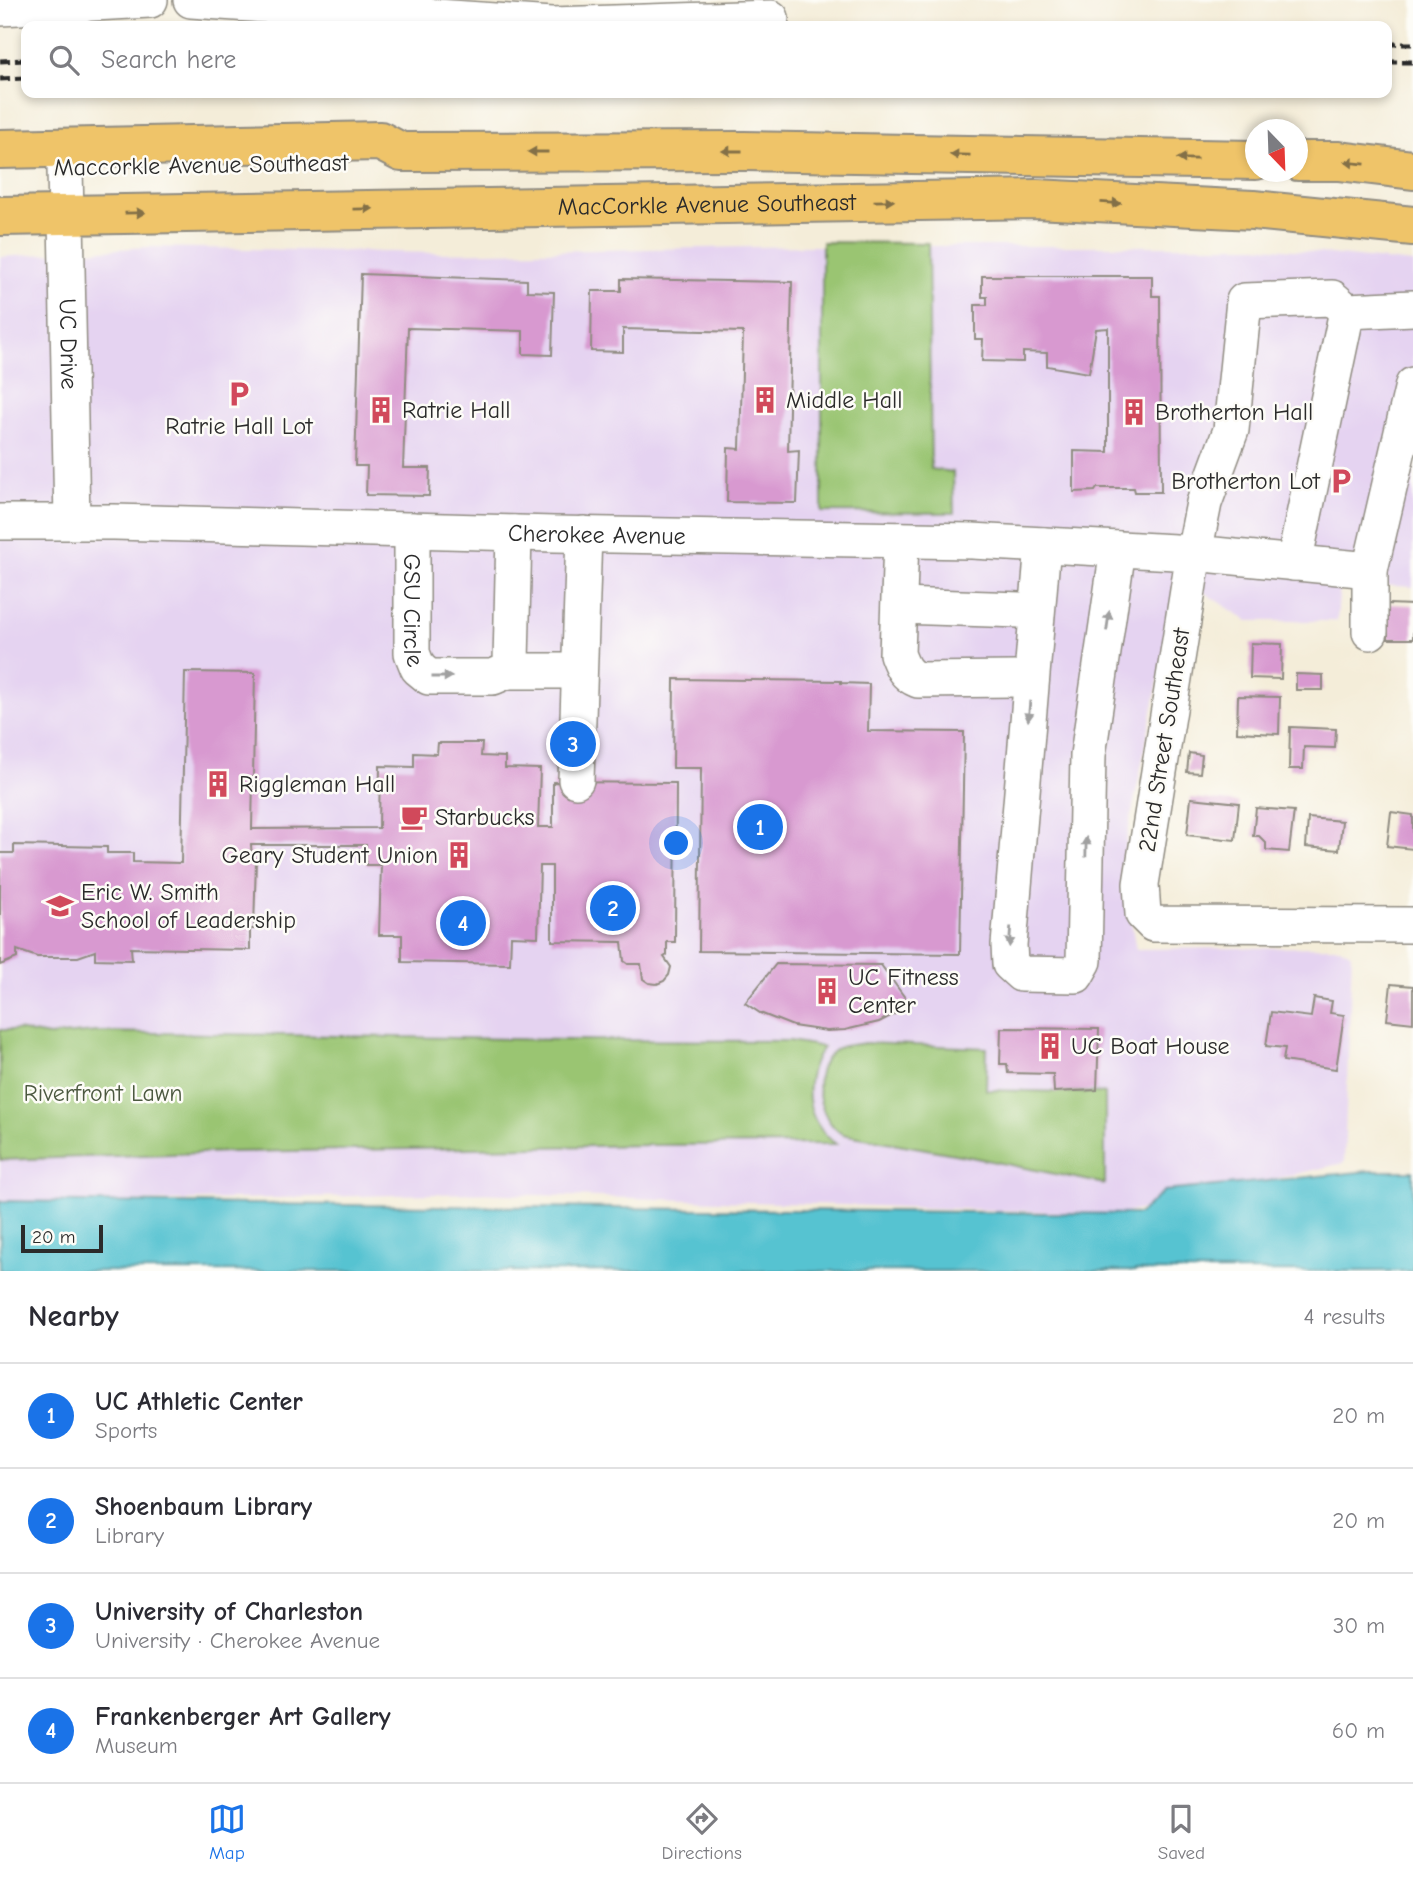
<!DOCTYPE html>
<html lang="en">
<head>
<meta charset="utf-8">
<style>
  body { margin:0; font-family:"Comic Neue",sans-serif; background:#f2f2f3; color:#2b2b33 }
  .compass { position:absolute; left:1245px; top:119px; width:63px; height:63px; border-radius:50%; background:#fff; box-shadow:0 4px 10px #0003; rotate:157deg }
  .scale { position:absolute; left:21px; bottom:18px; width:82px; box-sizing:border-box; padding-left:7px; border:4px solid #2b2b2b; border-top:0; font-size:19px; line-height:24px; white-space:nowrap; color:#2b2b2b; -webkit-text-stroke:5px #fdfcf7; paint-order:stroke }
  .you { position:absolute; left:677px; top:844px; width:24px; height:24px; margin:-18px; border:5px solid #fff; border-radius:50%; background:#1a73e8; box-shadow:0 0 0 10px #1a73e833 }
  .badge { display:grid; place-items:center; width:46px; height:46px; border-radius:50%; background:#1a73e8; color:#fff; font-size:23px; font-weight:700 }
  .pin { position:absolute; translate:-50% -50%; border:4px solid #fff; box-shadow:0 2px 7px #0006 }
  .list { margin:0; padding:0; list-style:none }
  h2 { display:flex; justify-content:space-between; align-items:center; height:91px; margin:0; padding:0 28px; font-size:30px }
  h2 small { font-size:23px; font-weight:400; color:#7c7c81 }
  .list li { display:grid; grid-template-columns:46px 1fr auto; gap:21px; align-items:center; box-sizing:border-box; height:105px; padding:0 28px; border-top:2px solid #e1e1e2 }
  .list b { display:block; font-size:26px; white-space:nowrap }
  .list p { margin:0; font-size:23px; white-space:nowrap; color:#7c7c81 }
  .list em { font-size:23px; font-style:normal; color:#7c7c81 }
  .icon { flex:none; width:38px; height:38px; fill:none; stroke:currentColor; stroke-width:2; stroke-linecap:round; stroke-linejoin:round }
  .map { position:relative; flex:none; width:1413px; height:1271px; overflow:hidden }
  .search { position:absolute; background:#fff; box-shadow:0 4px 10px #0003; left:21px; right:21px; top:21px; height:77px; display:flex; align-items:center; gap:18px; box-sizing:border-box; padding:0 24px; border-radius:14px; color:#7c7c81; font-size:26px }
  .sheet { height:511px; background:#fff }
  nav { display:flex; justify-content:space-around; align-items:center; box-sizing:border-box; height:98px; border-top:2px solid #e1e1e2; background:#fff; font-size:19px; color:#7c7c81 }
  nav a { display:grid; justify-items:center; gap:4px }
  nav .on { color:#1a73e8 }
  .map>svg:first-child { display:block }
  .built { fill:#e5d3f1 }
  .green { fill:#9ac572; stroke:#62784e; stroke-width:2 }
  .water { fill:#57c3d1; stroke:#41777e; stroke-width:2 }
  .building { fill:#d899d0 }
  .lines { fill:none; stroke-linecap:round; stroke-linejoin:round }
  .minor-casing { stroke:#908c82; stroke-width:38 }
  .major-casing { stroke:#908c82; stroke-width:42 }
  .minor { stroke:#fff; stroke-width:35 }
  .major { stroke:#efc469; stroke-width:38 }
  .rail { stroke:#2b2b2b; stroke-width:5; stroke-dasharray:10 5; stroke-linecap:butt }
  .oneway { fill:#837047 }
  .oneway2 { fill:#a0a0a0 }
  .labels { text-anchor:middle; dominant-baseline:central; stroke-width:5; stroke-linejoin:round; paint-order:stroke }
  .street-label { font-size:24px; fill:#2b2b2b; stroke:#fdfcf7 }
  .poi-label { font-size:24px; fill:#2b2b2b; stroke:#fdfcf7; text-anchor:start }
  .park-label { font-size:24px; fill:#4c5940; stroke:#fdfcf7 }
</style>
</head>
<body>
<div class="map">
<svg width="1413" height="1271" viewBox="0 0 1413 1271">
  <rect width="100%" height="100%" fill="#fdfcf7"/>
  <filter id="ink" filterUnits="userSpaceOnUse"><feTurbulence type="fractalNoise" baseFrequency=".0143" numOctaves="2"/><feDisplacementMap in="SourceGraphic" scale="14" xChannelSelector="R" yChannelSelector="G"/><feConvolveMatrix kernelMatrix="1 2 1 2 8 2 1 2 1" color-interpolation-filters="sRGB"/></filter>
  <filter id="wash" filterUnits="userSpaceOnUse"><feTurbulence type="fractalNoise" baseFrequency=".00686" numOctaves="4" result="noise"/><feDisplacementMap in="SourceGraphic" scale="28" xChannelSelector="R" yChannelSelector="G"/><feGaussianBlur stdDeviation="1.57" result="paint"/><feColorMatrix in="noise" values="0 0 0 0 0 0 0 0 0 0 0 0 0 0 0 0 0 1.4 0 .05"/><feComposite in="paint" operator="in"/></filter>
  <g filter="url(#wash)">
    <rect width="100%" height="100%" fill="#f4edd9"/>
    <!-- built -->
    <path class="built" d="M810,246H1256L1413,263V587L1340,583L1337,621H1248L1179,576L1121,868L1136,949L1340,947L1352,954L1344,1163L1121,1214L476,1193L0,1205V257L148,247L439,253Z"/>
    <!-- green -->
    <path class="green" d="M822,242L928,243L931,469L953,472L954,513L822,512Z
      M0,1030H17L49,1036L97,1032L566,1040L790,1041L823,1047C801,1079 803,1120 836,1144L653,1145L229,1152L0,1160Z
      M865,1043L987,1048L986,1090L1105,1093V1184L971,1157L842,1134C816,1117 807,1066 838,1048C844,1044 858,1045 865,1043Z"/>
    <!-- water -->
    <path class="water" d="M1370,1171H1413V1271H0V1201L1139,1214L1164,1191Z"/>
    <g id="blocks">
      <!-- building -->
      <path class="building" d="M361,274L527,280V291L554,292L552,355L523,354V331L408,328L403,468H430L429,496L366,495L367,466H355Z
        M982,276H1152V296H1160L1161,492H1135L1134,488H1097L1095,491L1074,492V451L1108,452V328L1096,329L1089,373L1047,366V353L1023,352V362L982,361L983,339H975V305H987V297H982Z
        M621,279L792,282L788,451L799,450L797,503L727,502L728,448L740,449L743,332L623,329V352L591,351L592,291H621Z
        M1388,604L1413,605V639H1388Z
        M1251,643L1282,644L1281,679L1250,678Z
        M185,672L255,673L252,829L379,828L380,766L414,767V753L437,754L438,743H482L481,756L505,757V768L540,769L538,827H553V782L676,783L675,942H667V955L664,957L671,967L669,975L664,981L657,984L649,983L643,979L641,964H628L624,961L622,942L552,941V866H540L538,937L511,936L510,964L402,962V935H379L381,865H366V845H251L252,858L256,859L254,929H250V950L131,948L132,960L95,959V951L78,957H37L17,950V958L0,965V853H14V845L107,847V853H133V862L181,863Z
        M1296,674L1323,675V690H1296Z
        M674,679L841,681V683L869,684L868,731L964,732L960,954L699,951L701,768H673Z
        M1238,696L1280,697L1279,734L1237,732Z
        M1290,727L1336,729L1335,748L1304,747L1303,769H1289Z
        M1189,753L1202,755L1200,773L1187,772Z
        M1191,798L1239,803L1235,840L1187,835Z
        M1256,808L1294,811L1289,852L1266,850V843L1259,836H1253Z
        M1391,812L1413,815V849L1387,846Z
        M1308,818L1342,821L1339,850L1306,847Z
        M776,964L881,965L911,1006L879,1022L845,1030L827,1031L793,1026L760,1013L745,1003Z
        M1391,984L1413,986V1023L1387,1020Z
        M1314,998L1332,1001L1330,1013L1344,1015L1336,1069L1283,1061L1285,1048L1266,1046L1271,1012L1311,1017Z
        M1001,1028L1099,1029L1097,1090L1054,1092L1053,1074L1008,1073L1007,1064H1000Z"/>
    </g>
  </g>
  <g filter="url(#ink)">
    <use href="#blocks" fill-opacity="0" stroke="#908c82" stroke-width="2"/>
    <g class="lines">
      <defs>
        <g id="minor">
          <path d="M191,0L552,25L771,18"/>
          <path d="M0,8L150,0"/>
          <path id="s1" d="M65,167L72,521"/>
          <path id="s2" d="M0,522H114L554,534L972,541L1194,553L1141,884L1143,914L1153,924L1413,925"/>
          <path id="s3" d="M412,530V653L418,668L429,677H493L507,671L511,662L514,533"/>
          <path d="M901,540L897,654C902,667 905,675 918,680L1017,679"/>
          <path d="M1043,545L1009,945L1010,964L1021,974L1076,975L1084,961L1088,755L1118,549"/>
          <path d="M1294,563L1347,311"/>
          <path d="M1370,570L1194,553L1204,503L1231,430L1244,301L1332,298L1347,311L1413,308"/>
          <path d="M899,606L1021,610"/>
          <path d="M1370,632V570L1413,385"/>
          <path d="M507,671H578"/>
          <path d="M576,780L584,534"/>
        </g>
        <g id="major">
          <path d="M0,149L380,141L401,152L744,151L1256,160"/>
          <path d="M1298,161H1339L1413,170"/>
          <path id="s4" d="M0,216L1036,199L1253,210L1413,226"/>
        </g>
      </defs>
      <!-- minor casing -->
      <use href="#minor" class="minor-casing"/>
      <!-- major casing -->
      <use href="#major" class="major-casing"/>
      <!-- minor -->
      <use href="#minor" class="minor"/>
      <!-- major -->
      <use href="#major" class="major"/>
      <!-- rail -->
      <path class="rail" d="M1387,44H1413
        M0,61L26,60
        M1387,62H1413
        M0,79L26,78"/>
    </g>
    <!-- one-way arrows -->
    <defs><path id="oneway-solid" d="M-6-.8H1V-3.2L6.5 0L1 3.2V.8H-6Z" transform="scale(1.75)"/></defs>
    <g class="oneway">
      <use href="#oneway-solid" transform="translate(732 151) rotate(180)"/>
      <use href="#oneway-solid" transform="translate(538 152) rotate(180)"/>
      <use href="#oneway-solid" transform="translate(960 155) rotate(-179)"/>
      <use href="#oneway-solid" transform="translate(1187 159) rotate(-179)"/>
      <use href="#oneway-solid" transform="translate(1355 163) rotate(-174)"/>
      <use href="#oneway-solid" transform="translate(884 201) rotate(-1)"/>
      <use href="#oneway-solid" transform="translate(1111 203) rotate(3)"/>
      <use href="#oneway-solid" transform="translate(363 209) rotate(-1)"/>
      <use href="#oneway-solid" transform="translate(135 213) rotate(-1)"/>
    </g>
    <g class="oneway2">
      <use href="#oneway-solid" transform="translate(1108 621) rotate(-82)"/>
      <use href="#oneway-solid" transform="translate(442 677)"/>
      <use href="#oneway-solid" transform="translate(1029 711) rotate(95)"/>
      <use href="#oneway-solid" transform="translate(1086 847) rotate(-89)"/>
      <use href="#oneway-solid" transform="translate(1010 937) rotate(94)"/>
    </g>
  </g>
  <!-- icons -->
  <defs>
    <symbol id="parking-bare" viewBox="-9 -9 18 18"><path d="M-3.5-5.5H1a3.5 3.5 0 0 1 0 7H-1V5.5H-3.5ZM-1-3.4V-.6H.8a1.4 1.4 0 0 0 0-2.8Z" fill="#d1495b" stroke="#fdfcf7" stroke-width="2.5" paint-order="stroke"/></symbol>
    <symbol id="building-bare" viewBox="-9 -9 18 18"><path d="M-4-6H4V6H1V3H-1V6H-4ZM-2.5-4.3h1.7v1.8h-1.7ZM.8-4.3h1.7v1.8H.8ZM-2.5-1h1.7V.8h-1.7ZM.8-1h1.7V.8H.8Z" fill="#d1495b" stroke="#fdfcf7" stroke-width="2.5" paint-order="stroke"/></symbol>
    <symbol id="cafe-bare" viewBox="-9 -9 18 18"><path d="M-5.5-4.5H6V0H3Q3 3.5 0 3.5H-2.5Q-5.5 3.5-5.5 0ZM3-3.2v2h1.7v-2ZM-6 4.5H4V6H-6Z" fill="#d1495b" stroke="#fdfcf7" stroke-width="2.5" paint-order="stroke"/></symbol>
    <symbol id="university-bare" viewBox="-9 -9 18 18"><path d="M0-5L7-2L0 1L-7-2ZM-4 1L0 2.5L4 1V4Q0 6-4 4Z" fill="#d1495b" stroke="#fdfcf7" stroke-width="2.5" paint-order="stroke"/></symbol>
  </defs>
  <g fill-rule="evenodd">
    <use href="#parking-bare" x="220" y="375" width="38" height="38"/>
    <use href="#building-bare" x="746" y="381" width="38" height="38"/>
    <use href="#building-bare" x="362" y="391" width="38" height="38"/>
    <use href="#building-bare" x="1115" y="393" width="38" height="38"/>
    <use href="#parking-bare" x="1322" y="462" width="38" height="38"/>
    <use href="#building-bare" x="199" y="765" width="38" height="38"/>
    <use href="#cafe-bare" x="395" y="798" width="38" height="38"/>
    <use href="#building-bare" x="440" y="836" width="38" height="38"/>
    <use href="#university-bare" x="41" y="887" width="38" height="38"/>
    <use href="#building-bare" x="808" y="972" width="38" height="38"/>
    <use href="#building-bare" x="1031" y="1027" width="38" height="38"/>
  </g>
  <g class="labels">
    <!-- street labels -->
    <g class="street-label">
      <text transform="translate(201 165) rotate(-1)">Maccorkle Avenue Southeast</text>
      <text stroke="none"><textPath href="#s4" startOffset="707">MacCorkle Avenue Southeast</textPath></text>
      <text stroke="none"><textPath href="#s1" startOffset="177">UC Drive</textPath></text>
      <text stroke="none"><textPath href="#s2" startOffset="597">Cherokee Avenue</textPath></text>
      <text stroke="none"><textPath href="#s3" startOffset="80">GSU Circle</textPath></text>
      <text transform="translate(1164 740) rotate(-81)">22nd Street Southeast</text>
    </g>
    <!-- poi labels -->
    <g class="poi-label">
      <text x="786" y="400">Middle Hall</text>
      <text x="402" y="410">Ratrie Hall</text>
      <text x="1155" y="412">Brotherton Hall</text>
      <text x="239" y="426" text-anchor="middle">Ratrie Hall Lot</text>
      <text x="1320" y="481" text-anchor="end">Brotherton Lot</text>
      <text x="239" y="784">Riggleman Hall</text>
      <text x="435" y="817">Starbucks</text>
      <text x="438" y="855" text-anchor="end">Geary Student Union</text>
      <text x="81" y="892">Eric W. Smith<tspan x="81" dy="28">School of Leadership</tspan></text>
      <text x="848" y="977">UC Fitness<tspan x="848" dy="28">Center</tspan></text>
      <text x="1071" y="1046">UC Boat House</text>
    </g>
    <!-- park labels -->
    <g class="park-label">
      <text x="103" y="1093">Riverfront Lawn</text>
    </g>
  </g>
</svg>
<svg class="compass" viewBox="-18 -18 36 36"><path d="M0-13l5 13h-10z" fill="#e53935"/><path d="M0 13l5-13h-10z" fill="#7c7c81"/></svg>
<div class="scale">20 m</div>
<div class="you"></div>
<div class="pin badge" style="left:760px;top:827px">1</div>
<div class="pin badge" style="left:613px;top:908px">2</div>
<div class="pin badge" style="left:573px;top:744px">3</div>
<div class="pin badge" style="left:463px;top:923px">4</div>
<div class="search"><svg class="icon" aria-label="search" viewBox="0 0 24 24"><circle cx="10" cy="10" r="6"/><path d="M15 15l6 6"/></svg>Search here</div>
</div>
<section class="sheet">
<h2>Nearby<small>4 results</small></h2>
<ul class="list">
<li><span class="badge">1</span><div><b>UC Athletic Center</b><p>Sports</p></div><em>20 m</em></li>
<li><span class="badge">2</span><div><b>Shoenbaum Library</b><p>Library</p></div><em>20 m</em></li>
<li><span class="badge">3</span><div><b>University of Charleston</b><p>University · Cherokee Avenue</p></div><em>30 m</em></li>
<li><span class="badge">4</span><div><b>Frankenberger Art Gallery</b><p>Museum</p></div><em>60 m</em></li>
</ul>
</section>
<nav>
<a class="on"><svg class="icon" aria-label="map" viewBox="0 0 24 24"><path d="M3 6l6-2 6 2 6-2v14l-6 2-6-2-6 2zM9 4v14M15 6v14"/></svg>Map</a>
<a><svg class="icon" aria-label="directions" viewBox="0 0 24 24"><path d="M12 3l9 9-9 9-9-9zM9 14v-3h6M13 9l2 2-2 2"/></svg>Directions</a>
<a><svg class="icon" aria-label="saved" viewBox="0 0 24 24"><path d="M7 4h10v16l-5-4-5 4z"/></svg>Saved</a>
</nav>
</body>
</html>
